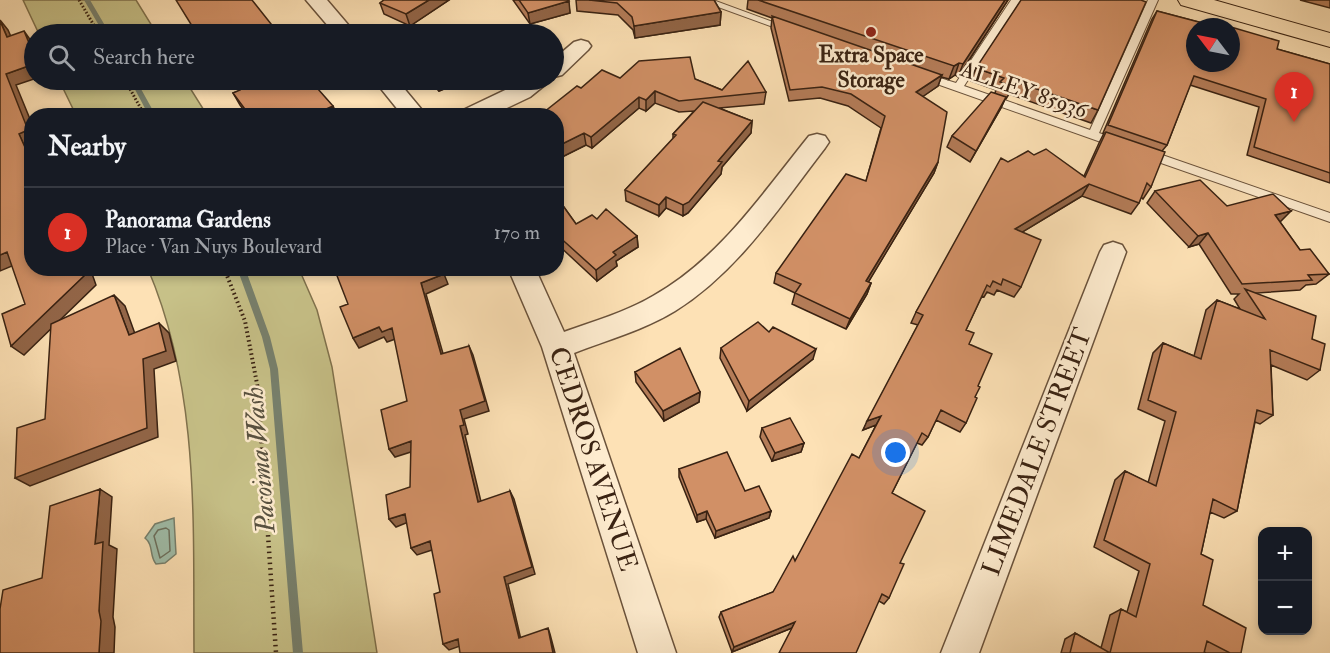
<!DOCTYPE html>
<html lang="en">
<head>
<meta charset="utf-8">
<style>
  body { margin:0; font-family:"IM FELL Double Pica",serif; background:#242831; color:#f1f3f6 }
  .controls { position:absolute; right:18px; bottom:18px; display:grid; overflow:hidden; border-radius:12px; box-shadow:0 3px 9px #0003 }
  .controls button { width:54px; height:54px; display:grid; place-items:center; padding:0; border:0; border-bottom:2px solid #363941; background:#171b24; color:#f1f3f6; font:30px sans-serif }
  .compass { position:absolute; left:1186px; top:18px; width:54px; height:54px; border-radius:50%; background:#171b24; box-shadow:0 3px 9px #0003; rotate:302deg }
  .you { position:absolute; left:896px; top:453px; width:21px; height:21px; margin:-15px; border:4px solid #fff; border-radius:50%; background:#1a73e8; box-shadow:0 0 0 9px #1a73e833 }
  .badge { display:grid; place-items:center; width:39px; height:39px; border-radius:50%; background:#d93025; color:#fff; font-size:20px; font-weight:700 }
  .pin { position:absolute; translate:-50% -50px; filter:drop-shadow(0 2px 3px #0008) }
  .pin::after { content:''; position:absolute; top:32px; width:21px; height:18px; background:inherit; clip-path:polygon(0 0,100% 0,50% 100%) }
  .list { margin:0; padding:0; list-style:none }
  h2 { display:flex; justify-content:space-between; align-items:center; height:78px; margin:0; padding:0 24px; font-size:26px }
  h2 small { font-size:20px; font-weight:400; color:#9ea1a6 }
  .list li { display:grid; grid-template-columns:39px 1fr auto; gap:18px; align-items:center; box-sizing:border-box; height:90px; padding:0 24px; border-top:2px solid #363941 }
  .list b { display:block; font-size:22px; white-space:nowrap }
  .list p { margin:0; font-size:20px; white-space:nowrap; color:#9ea1a6 }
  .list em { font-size:20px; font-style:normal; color:#9ea1a6 }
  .icon { flex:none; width:33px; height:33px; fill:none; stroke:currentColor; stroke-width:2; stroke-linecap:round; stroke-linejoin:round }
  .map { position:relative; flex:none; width:1330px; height:653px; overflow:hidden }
  .search { position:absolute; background:#171b24; box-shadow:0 3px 9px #0003; left:24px; top:24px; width:540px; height:66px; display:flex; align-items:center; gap:15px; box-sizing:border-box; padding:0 21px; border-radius:33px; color:#9ea1a6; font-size:22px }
  .panel { position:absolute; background:#171b24; box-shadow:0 3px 9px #0003; left:24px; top:108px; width:540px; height:168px; border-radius:24px }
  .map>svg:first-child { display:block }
  .green { fill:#c7c188; stroke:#80724d; stroke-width:1.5 }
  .water { fill:#a0beaa; stroke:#77806d; stroke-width:1.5 }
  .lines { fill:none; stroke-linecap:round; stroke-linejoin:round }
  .shore { stroke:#6c705e; stroke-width:1.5 }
  .stream { fill:#77806d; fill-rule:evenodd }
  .lane-casing { stroke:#6a523b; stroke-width:2 }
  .street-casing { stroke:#6a523b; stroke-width:3 }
  .primary-casing { stroke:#392212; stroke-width:2 }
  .path-far2 { stroke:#392212; stroke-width:3; stroke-dasharray:1.5 2; stroke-linecap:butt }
  .path-far1 { stroke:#392212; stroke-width:4; stroke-dasharray:1.5 3; stroke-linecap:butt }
  .path { stroke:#392212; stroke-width:4.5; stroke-dasharray:1.5 4; stroke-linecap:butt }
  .lane { fill:#feeccf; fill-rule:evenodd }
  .street { fill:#feeccf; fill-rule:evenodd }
  .primary { fill:#fde1b5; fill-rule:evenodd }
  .wall { fill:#b47c58; stroke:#392212; stroke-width:1.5 }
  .shaded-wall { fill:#926547; stroke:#392212; stroke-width:1.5 }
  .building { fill:#d19066; stroke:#392212; stroke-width:1.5 }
  .poi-dot { fill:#8f2418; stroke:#feeccf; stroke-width:2 }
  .labels { text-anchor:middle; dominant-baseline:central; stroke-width:5; stroke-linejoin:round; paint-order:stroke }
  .far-poi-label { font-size:22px; font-weight:bold; fill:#392212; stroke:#feeccf }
  .far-street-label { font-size:22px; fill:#392212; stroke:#feeccf }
  .street-label { font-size:26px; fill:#392212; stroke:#feeccf }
  .water-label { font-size:27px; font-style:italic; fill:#585140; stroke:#feeccf }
</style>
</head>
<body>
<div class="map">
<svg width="1330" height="653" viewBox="0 0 1330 653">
  <rect width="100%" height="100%" fill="#fde1b5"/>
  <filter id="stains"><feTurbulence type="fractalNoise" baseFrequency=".00333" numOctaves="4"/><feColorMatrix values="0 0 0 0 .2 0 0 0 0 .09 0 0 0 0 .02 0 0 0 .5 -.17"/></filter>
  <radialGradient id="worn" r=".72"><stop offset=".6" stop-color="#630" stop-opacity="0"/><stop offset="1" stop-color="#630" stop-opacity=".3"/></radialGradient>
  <!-- green -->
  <path class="green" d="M23,0H136L157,34H39Z
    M59,80H185L207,115H76Z
    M148,269H299L317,310L332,367L377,653H194C193,523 200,391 148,269Z"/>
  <!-- water -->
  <path class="water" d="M174,518L176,554L165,563L156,564C149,556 154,545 145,538L155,524Z"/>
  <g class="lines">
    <!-- shore -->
    <path class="shore" d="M166,528L169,530L170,551L160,558L154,536L158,530Z"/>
    <!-- stream -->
    <path class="stream" d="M84,0H90L110,34H104Z
      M130,80H136L156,116H149Z
      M237,268H245L270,337L278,369L303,653H293L270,369L262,337Z"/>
    <defs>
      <path id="lane" d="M699,0H713L792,29L784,31Z
        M1011,0H1021L964,86L1090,130L1148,0H1158L1099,133L1123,141V147H1115L920,78L919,76L924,73L956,83Z
        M1145,149L1330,213V222L1141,156V150Z"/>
      <path id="street" d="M306,0H327L356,34H335Z
        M581,40L588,42L591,46L588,50L562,75L554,77V59L574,42Z
        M374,80H397L427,116H403Z
        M526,80H551L530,97L490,116H458L461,111Z
        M817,134L825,136L829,142L825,148C780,206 739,271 675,311C644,330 607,340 574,353L676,653H638L542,347L508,268H535L564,332C594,321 626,312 653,296C719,259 762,194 809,136Z
        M1113,242L1122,245L1126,252L979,653H941L1100,252L1104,245Z"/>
      <path id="primary" d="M1178,0H1214L1330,33V47L1181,5Z"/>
    </defs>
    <!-- lane casing -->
    <use href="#lane" class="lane-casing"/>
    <!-- street casing -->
    <use href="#street" class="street-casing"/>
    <!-- primary casing -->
    <use href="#primary" class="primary-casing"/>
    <!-- path-far2 -->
    <path class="path-far2" d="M79,0L99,34
      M125,80L145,116"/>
    <!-- path-far1 -->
    <path class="path-far1" d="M224,268L245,321L258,389"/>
    <!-- path -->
    <path class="path" d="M258,387L276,653"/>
    <!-- lane -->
    <use href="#lane" class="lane"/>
    <!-- street -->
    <use href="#street" class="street"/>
    <!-- primary -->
    <use href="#primary" class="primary"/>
  </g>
  <!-- wall -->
  <path class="wall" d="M384,0H449L410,26L384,14L380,3Z
    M513,0H568L570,13L530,24Z
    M576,0H714L721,12L720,25L635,38L633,30L618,15L577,11Z
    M748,0H1008L958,77L955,75L949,79L941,77L938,86L923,96L938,162L934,173L868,282L871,283L867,294L846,329L792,304L795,293L774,283L776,273L866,181L881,128L848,106L820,98L789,101L771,28L772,18L747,9Z
    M1300,0H1330V8Z
    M1157,11L1217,27L1219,24L1277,49L1330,64V183L1247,155L1259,107L1190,85L1167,145L1162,151L1151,187L1143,199L1141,197L1139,203L1131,214L1082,196L1022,232L1021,287L1014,297L997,290L994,295L987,292L984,297L982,296L966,330L978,386L975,397L966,423L960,432L936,420L928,437L922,445L917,443L892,493L900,563L889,598L884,604L879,601L792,628L732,652L719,617L721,612L773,592L795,561L859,458L876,425L863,430L918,325L911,323L916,312L1008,162L1034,155L1084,176L1099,143L1104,133H1103L1152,19Z
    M976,68L1098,110L1091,123L1009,94L1006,99H1005L1001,108L970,162L947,147L952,136L995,93L996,90L971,81Z
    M620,78L695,79L722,90L766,92L764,104L719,108L752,121L751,133L722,167L721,174L688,213L683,216L666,208L659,216L626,201L625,190L673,139V134L694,111L679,112L655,103L646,111L639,108L592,148L586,145L556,160V116L581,88Z
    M231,80H310L338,116H248L240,105L233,93L239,91Z
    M428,80H466L439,91Z
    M1155,191L1227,206L1280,222L1300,250L1329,274L1316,284L1306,285L1300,290L1256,293L1312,339L1320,370L1307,380L1271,365L1273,415L1260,424L1255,422L1237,511L1224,518L1210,512L1201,554L1203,605L1241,653H1206L1204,652V653H1061L1065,639L1075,633L1101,648L1110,615L1121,609L1127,612L1139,571L1094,547L1115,480L1125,471L1148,483L1165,421L1138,409L1153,353L1163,343L1194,356L1206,310L1217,300L1240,309L1234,299L1239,294H1231L1199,244L1189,247L1147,203Z
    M556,196L576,224L597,219L637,236L638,247L616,261L617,266L597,281L556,243Z
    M769,332L813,359L747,411L720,358L721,348Z
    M635,372L700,392L699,402L664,421L636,382Z
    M762,428L804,443L801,452L772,461L760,437Z
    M679,469L745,491L771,511L769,518L715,538L706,519L697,522L679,477Z"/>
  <!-- shaded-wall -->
  <path class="shaded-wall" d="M429,0H449L410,26L406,14Z
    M1005,0H1008L958,77L963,64Z
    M569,1L570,13L530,24L528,13Z
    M721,12L720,25L635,38L634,26Z
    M0,20L8,30L16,48L7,37Z
    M24,31L34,45V55Z
    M205,31L207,34H197Z
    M959,63L955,75L949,79L954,66Z
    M34,64V79L16,85L32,124V144L30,145L32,150V163L19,134L6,74Z
    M942,75L938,86L912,104L916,92Z
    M435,80H466L439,91Z
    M655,91V103L646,111V100Z
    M639,97V108L592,148L591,137Z
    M1006,97L1001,108L970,162L976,151Z
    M333,106L338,116H319L317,113Z
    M267,111L269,116H257Z
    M752,121L751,133L722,167L721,174L688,213L683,216V205L718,161Z
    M584,133L586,145L556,160V147Z
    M938,162L934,173L863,291L866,281Z
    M1089,184L1082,196L1009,240L1015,229Z
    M666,197V208L659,216V205Z
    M1291,211L1280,222L1275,215Z
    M1208,233L1199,244L1189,247L1198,236Z
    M637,236L638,247L616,261L617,266L597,281L596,270L613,252Z
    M7,252L19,263L0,271V255Z
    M83,268H90L96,285L24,355L11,346Z
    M444,274L448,284L426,294L446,364L441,354L421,283Z
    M871,283L867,294L846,329L850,319Z
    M114,295L125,306L139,345L129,335Z
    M159,323L169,333L176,361L154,369L158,437L30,486L15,478L143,359Z
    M379,327L392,328L398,338L387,342L384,337L359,348L353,338Z
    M469,346L473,355L489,411L464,419L468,434L465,435L483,510L478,502L460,426V410Z
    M816,349L813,359L747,411L749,401Z
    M700,392L699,402L664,421L663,411Z
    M881,416L876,425L863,430L867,421Z
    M411,441L417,450L395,457L389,449Z
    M804,443L801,452L772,461L775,453Z
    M100,489L112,497L109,545L117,549L113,617L115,627L114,653H99V611L95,544Z
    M510,491L514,499L535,574L508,584L522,644L519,638L504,577Z
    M707,511L706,519L697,522V515Z
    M771,511L769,518L715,538L716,531Z
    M405,514L411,521L396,527L389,519Z
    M430,541L435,549L417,555L411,548Z
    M795,622L792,628L732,652L734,647Z
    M548,628L550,634L555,653H553Z
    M458,639L463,645L449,650L443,644Z"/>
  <!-- building -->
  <path class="building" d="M176,0H252L279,34H208L205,31L197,34Z
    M384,0H429L406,14L380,3Z
    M519,0H568L569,1L528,13Z
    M589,0H714L721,12L634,26L632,17L617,3Z
    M758,0H1005L963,64L959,63L954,66Z
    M1021,0H1141L1146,2L1098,110L1014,81L1012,86L1000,82L1004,78L976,68Z
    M1157,11L1218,27L1219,24L1231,27H1195V63H1231V27L1279,41L1277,49L1330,64V173L1254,147L1266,99L1194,76L1167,145L1108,125Z
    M772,16L942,75L916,92L947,112L938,162L866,281L871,283L850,319L795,293L801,284L776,273L846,174L866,181L885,116L851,94L822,87L790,90Z
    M0,21L7,37L24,31L34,55V64L6,74L28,130L19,134L32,163V268H83L86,274L11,346L2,314L25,304L7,252L0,255Z
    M487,28L495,34H472Z
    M690,57L695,79L722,90L748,61L766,92L679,101L655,91L646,100L639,97L591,137L584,133L556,147V116H539L577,86L581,88L602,70L620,78L639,61Z
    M232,80H310L333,106L317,113L319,116H270L267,111L257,116H250L233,93L240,90Z
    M991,92L1006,97L976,151L952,136Z
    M703,102L752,121L718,161L722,162L689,202L683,205L666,197L659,205L625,190L676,135L673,134Z
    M1106,132L1165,152L1151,187L1147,183L1139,203L1089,184L1015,229L1041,240L1021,287L1003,279L1001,285L993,281L990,287L987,285L966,330L974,333L969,344L992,354L978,386L980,387L975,397L977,398L966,423L941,410L928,437L922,433L892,493L925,511L900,563L904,564L889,598L882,594L856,653H779L795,622L734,647L721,612L773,592L793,556L795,561L852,454L859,458L881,416L867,421L923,315L916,312L1001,158L1008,162L1028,151L1034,155L1046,149L1085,177Z
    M1200,180L1227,206L1273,194L1291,211L1275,215L1300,250L1310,249L1329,274L1308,275L1312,280L1242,284L1208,233L1198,236L1155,191Z
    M556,196L576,224L592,215L597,219L606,209L637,236L613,252L616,255L596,270L556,234Z
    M334,268H442L444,274L421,283L441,354L469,346L485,401L460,410L464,425L460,426L478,502L510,491L532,567L504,577L519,638L548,628L553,653H460L458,639L443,644L434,594L440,592L430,541L411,548L405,514L389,519L386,495L410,487L411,441L389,449L381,410L407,401L392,328L382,332L379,327L353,338L340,307L348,304Z
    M1245,289L1316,316L1312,339L1325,344L1320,370L1270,350L1273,415L1257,410L1237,511L1213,499L1201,554L1213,560L1203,605L1246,628L1241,653H1230L1207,641L1204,653H1070L1075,633L1110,653L1121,609L1136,617L1150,564L1104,540L1125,471L1156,486L1176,412L1148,400L1163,343L1201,359L1217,300L1265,319Z
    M114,295L129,335L159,323L166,351L143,359L147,428L15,478L17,428L45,419L51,324Z
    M758,322L769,332L773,327L816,349L749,401L721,348Z
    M680,348L700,392L663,411L635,372Z
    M790,418L804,443L775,453L762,428Z
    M727,452L745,491L759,486L771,511L716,531L707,511L697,515L679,469Z
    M100,489L95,544L103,542L99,611L101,621L99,653H0V609L3,590L42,578L50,506Z"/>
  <!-- markers -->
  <circle class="poi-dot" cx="871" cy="32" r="6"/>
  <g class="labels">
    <!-- far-poi labels -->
    <g class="far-poi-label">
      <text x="871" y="55">Extra Space<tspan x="871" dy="25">Storage</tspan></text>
    </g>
    <!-- far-street labels -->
    <g class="far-street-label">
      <text transform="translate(1024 90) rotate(19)">ALLEY 85936</text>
    </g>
    <!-- street labels -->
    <g class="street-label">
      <text transform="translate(1037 452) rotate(-69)">LIMEDALE STREET</text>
      <text transform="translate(593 459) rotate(72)">CEDROS AVENUE</text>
    </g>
    <!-- water labels -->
    <g class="water-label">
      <text transform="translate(260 460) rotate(-95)">Pacoima Wash</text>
    </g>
  </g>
  <rect width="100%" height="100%" filter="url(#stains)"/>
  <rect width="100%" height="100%" fill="url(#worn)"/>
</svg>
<div class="controls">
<button>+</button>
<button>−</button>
</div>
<svg class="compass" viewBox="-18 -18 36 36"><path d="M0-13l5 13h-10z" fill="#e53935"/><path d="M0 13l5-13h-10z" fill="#9ea1a6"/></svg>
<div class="you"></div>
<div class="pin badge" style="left:1294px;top:122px">1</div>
<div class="search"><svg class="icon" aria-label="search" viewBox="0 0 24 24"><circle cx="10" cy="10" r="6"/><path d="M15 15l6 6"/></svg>Search here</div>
<section class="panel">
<h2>Nearby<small></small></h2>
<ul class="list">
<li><span class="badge">1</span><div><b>Panorama Gardens</b><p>Place · Van Nuys Boulevard</p></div><em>170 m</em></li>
</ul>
</section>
</div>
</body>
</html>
